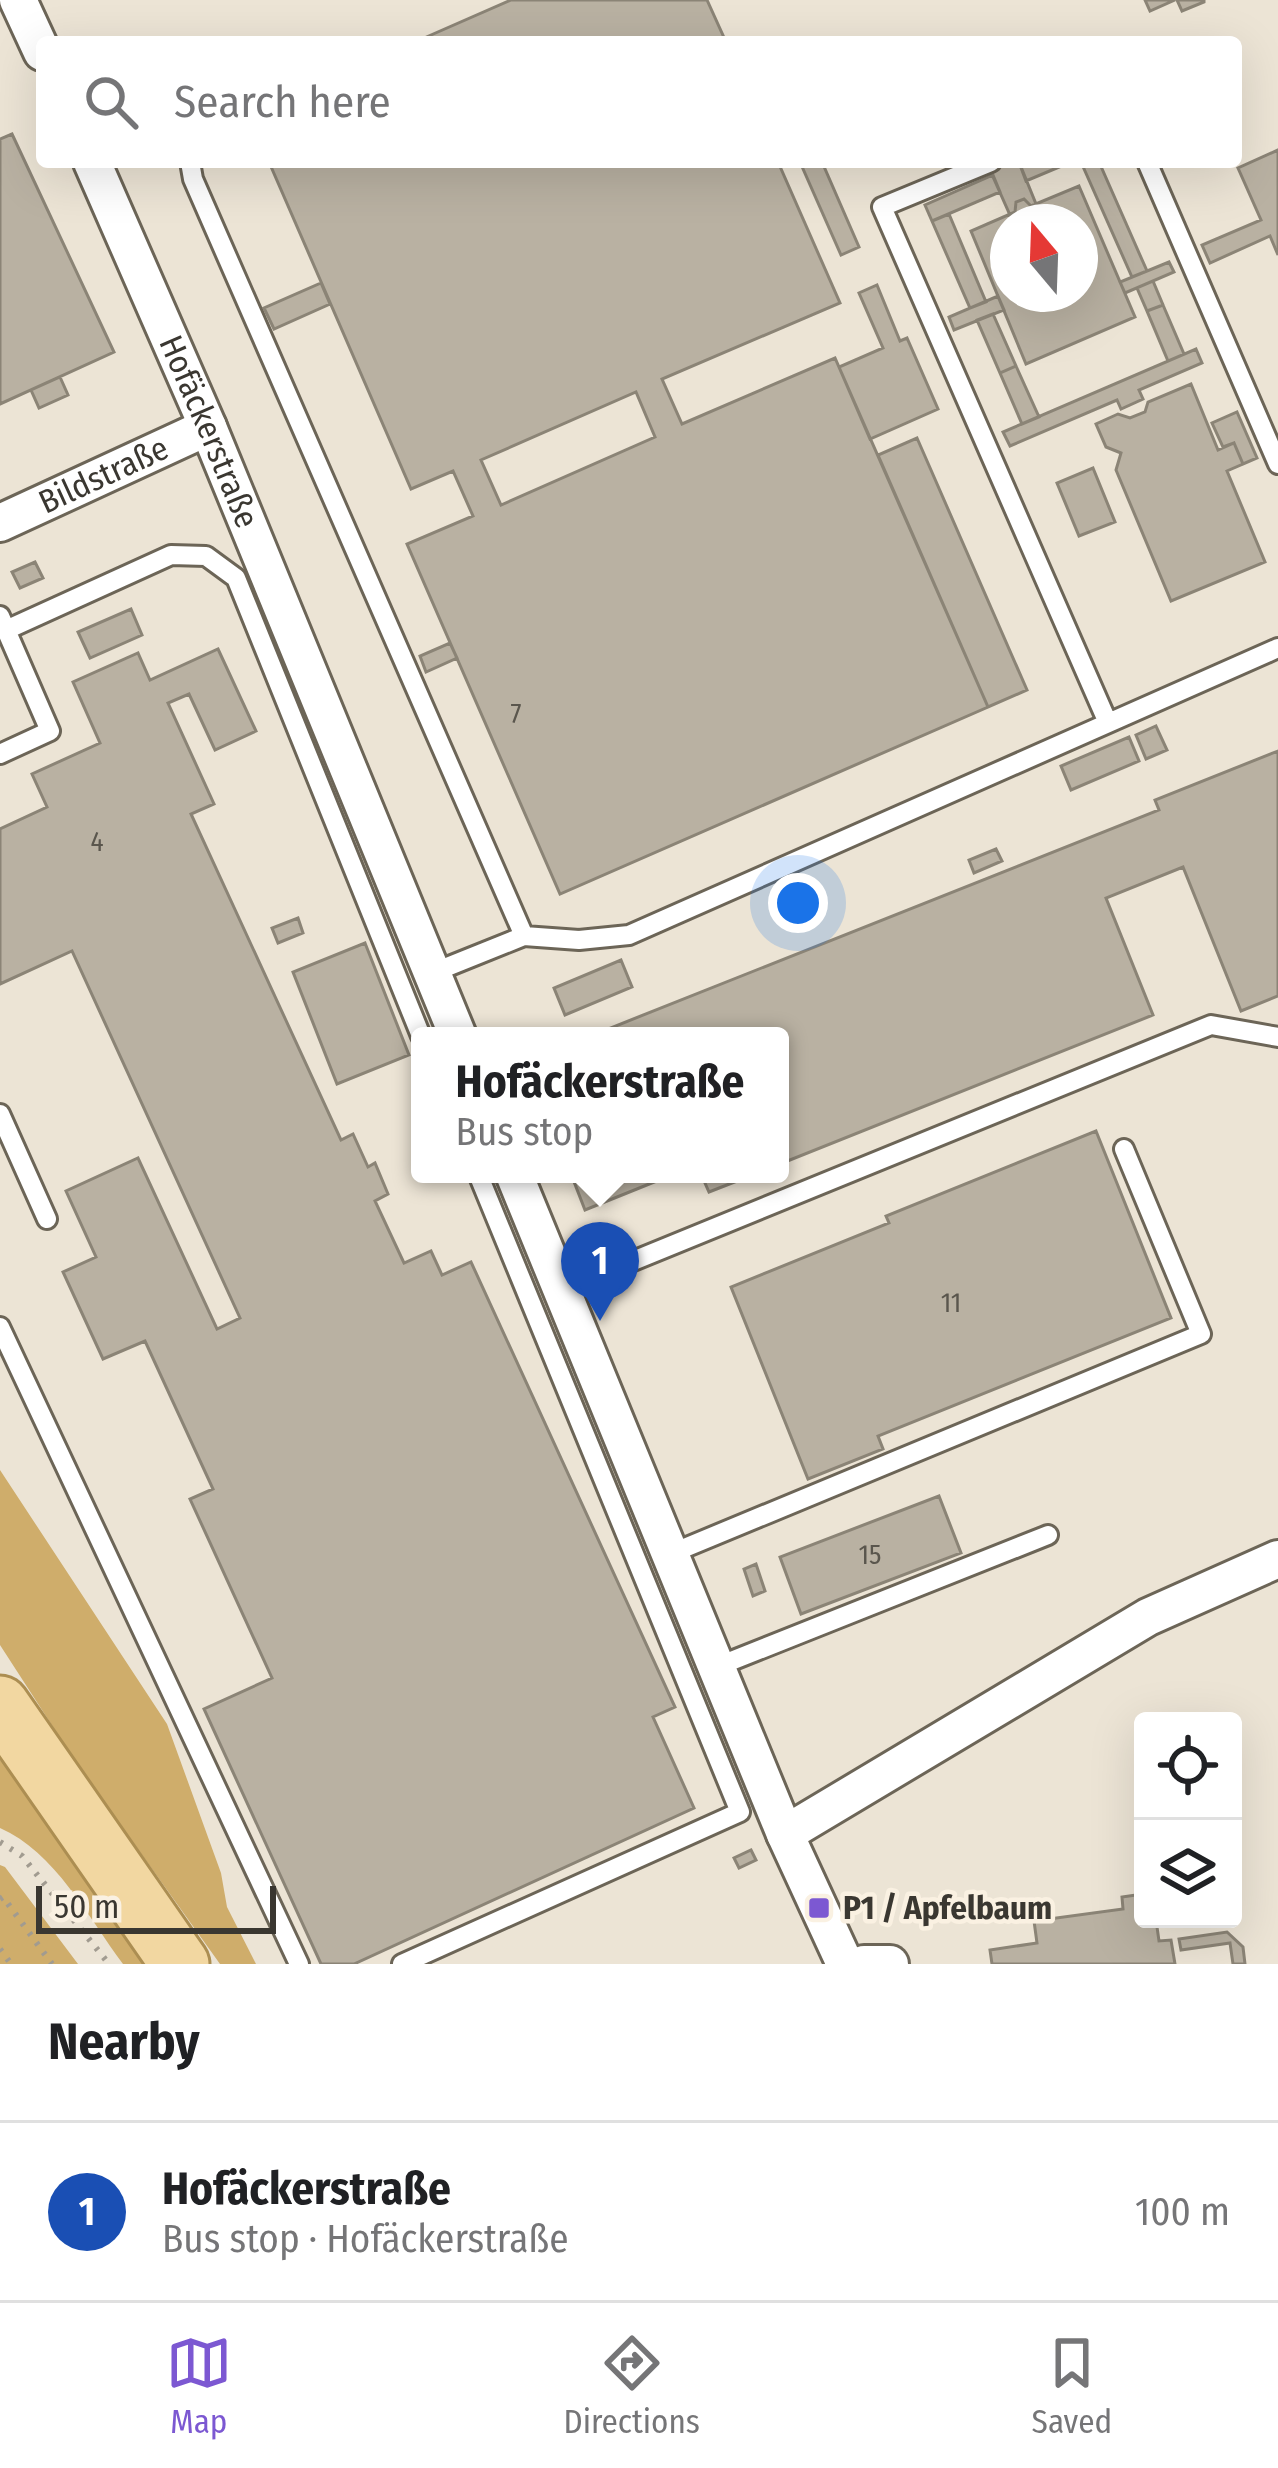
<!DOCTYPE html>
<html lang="en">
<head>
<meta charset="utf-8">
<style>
  body { margin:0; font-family:"Fira Sans Condensed",sans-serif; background:#f2f2f2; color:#202124 }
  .controls { position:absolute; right:36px; bottom:36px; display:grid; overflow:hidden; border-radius:12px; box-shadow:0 12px 48px #0002 }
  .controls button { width:108px; height:108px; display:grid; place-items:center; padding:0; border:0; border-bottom:3px solid #e0e0e0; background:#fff; color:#202124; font:60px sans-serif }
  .compass { position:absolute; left:990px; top:204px; width:108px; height:108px; border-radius:50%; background:#fff; box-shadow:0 12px 48px #0002; rotate:341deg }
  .scale { position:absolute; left:36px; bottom:30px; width:240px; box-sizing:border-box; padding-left:12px; border:6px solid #3a3731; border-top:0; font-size:33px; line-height:42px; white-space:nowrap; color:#3a3731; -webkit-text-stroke:9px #faf1e2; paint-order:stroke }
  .you { position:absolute; left:798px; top:903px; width:42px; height:42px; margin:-30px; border:9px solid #fff; border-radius:50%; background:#1a73e8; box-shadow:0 0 0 18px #1a73e833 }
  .badge { display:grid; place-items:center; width:78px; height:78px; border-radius:50%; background:#7c58d2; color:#fff; font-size:39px; font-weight:700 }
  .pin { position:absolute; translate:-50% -99px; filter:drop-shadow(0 3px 6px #0008) }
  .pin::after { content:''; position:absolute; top:63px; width:42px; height:36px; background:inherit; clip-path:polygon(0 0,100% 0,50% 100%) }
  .popup { position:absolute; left:411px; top:1027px; width:378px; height:156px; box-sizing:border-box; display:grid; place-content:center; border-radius:12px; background:#fff; filter:drop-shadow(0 3px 9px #0005); font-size:39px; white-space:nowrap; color:#757577 }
  .popup b { font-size:45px; color:#202124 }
  .popup::after { content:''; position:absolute; left:50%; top:100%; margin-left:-24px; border:24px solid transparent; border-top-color:#fff }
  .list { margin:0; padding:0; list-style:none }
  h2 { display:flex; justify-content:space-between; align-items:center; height:156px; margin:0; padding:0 48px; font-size:51px }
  h2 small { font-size:39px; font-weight:400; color:#757577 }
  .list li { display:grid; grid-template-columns:78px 1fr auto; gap:36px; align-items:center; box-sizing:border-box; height:180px; padding:0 48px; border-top:3px solid #e0e0e0 }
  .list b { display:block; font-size:45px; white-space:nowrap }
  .list p { margin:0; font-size:39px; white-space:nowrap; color:#757577 }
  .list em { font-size:39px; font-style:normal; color:#757577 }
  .icon { flex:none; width:66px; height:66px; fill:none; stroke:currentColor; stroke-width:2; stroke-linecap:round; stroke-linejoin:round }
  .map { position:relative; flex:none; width:1278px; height:1964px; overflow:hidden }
  .search { position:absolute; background:#fff; box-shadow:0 12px 48px #0002; left:36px; right:36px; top:36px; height:132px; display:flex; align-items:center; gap:30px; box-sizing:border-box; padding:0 42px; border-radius:12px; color:#757577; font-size:45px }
  .sheet { height:336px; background:#fff }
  nav { display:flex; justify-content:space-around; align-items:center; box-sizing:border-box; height:168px; border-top:3px solid #e0e0e0; background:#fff; font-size:33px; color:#757577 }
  nav a { display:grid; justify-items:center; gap:6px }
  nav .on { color:#7c58d2 }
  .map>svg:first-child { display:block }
  .green { fill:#cfad6b }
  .building { fill:#b9b1a2; stroke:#8b8476; stroke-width:3; fill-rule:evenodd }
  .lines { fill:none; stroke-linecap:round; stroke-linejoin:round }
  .service-casing { stroke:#6c6557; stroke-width:24 }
  .minor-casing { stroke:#6c6557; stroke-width:42 }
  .primary-casing { stroke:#ac8e52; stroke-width:63 }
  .path { stroke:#a19b90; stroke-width:6; stroke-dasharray:3 9; stroke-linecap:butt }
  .service { stroke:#fff; stroke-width:18 }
  .minor { stroke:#fff; stroke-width:36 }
  .primary { stroke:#f2d7a1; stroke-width:57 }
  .poi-dot { fill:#7c58d2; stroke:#faf1e2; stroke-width:4.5 }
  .labels { text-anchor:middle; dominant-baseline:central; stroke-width:9; stroke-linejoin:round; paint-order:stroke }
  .number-label { font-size:27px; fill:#5a564d }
  .street-label { font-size:33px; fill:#3a3731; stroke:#faf1e2 }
  .poi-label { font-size:33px; font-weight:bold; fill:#3a3731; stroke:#faf1e2; text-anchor:start }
</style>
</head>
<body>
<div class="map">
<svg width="1278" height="1964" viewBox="0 0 1278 1964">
  <rect width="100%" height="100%" fill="#ece4d5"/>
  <!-- green -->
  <path class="green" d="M0,1470L167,1724L221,1873L227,1907L256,1964H220L77,1764L0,1645Z
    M0,1760L16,1775L157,1964H123C88,1917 55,1852 0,1828Z
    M0,1865L5,1867L78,1964H0Z"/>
  <!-- building -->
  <path class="building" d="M511,0H707L726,42H415Z
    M1145,0H1175L1150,11Z
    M1177,0H1204V2L1182,11Z
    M12,134L114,352L0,404V139Z
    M1278,150V255L1270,236L1210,263L1202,245L1261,220L1238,168Z
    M269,162H778L840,303L662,379L682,424L835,358L988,707L560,894L407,544L473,516L453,471L411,489ZM636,392L655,437L501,505L481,460Z
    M800,162H822L859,247L841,255Z
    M1008,162H1019L1036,204L1031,206L1024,199L1016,202L1015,212L1010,215L990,170Z
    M1027,162H1071L1026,181L1020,165Z
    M1081,162H1099L1147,271L1132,277Z
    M993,175L1000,192L932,221L925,205Z
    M1079,186L1135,317L1026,364L971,231L1015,212L1016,202L1024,199L1031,206ZM1008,222H1080V294H1008Z
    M949,214L986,302L970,308L932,221Z
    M1169,262L1174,272L1125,293L1120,282Z
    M1153,281L1163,305L1147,311L1137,288Z
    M321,283L330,304L274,329L264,308Z
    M877,285L900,341L907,338L938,409L870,439L839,367L883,348L859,293Z
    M998,296L1004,310L954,330L949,317Z
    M1163,305L1184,354L1168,361L1147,311Z
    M993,314L1016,366L1000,373L977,320Z
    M1196,349L1202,363L1139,390L1143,399L1121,409L1117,400L1010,446L1003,432Z
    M1016,366L1039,417L1022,424L1000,373Z
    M60,377L68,395L39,408L31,390Z
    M1191,384L1218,450L1234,443L1243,464L1227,471L1265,562L1171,601L1116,470L1121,453L1106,447L1096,424L1118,414L1130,418L1145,412L1148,402Z
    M1237,412L1257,458L1243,464L1234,443L1223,447L1212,423Z
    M917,438L1027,690L988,707L878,455Z
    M1093,468L1115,522L1079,536L1057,483Z
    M35,562L43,578L20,588L12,572Z
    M131,609L142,635L90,658L78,632Z
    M450,643L457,658L426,672L420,656Z
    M218,649L256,731L215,750L189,694L168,703L214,804L191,814L341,1140L353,1134L368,1167L375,1163L388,1194L375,1201L404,1263L431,1251L442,1275L471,1262L675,1707L653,1717L694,1808L354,1964H321L204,1709L272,1678L190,1499L213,1489L145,1341L103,1359L63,1272L96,1257L66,1191L138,1158L217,1329L240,1318L72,951L0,984V829L47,807L32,774L100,743L73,682L138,653L150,680Z
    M1156,726L1167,750L1146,759L1136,735Z
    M1129,737L1139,761L1071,790L1061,766Z
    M1278,751V996L1241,1011L1183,867L1106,898L1153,1015L780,1164V1036H611L608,1029L1159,810L1155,800Z
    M996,849L1002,861L974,873L969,860Z
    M298,918L303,933L278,943L272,928Z
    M365,943L409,1055L337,1084L293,972Z
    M621,960L632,987L565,1015L554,988Z
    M1096,1131L1171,1318L878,1436L883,1449L808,1479L731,1287L889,1223L886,1216Z
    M571,1174H674L585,1210Z
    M701,1174H755L709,1192Z
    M939,1496L961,1553L801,1614L780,1557Z
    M756,1564L765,1591L753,1596L744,1569Z
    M751,1850L756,1860L739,1868L734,1858Z
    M1143,1894V1919H1162L1156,1920L1159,1941L1171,1940L1175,1964H992L990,1950L1037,1943L1034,1921L1123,1909L1122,1897Z
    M1227,1932L1243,1947L1245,1964H1233L1230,1943L1181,1950L1179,1939Z"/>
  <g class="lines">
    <defs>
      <path id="service" d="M190,162L193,179L524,936
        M991,162L882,207L1108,723
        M1147,162L1278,464
        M0,616L50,731L0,754
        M6,630L171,555L206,556L236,578L421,1036
        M432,973L524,936L579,940L629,935L1278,648
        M0,1114L47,1219
        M562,1290L1211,1025L1278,1037
        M0,1327L299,1964
        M670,1554L1201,1334L1124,1149
        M716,1667L1048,1535
        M402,1964L740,1812L478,1174"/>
      <g id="minor">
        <path d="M18,0L42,52"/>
        <path id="s1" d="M92,162L208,427L458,1036"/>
        <path id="s2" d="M0,523L208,427"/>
        <path d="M514,1174L785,1834L845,1964"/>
        <path d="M785,1834L1148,1617L1278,1559"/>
        <path d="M864,1964H890"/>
      </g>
      <path id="primary" d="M0,1705L180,1964"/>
    </defs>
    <!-- service casing -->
    <use href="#service" class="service-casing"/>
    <!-- minor casing -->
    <use href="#minor" class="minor-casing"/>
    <!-- primary casing -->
    <use href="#primary" class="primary-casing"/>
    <!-- path -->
    <path class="path" d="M0,1842L22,1856L109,1964
      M0,1899L3,1897L52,1964
      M0,1949L11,1964"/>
    <!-- service -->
    <use href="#service" class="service"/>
    <!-- minor -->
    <use href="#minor" class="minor"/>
    <!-- primary -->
    <use href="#primary" class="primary"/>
  </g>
  <!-- markers -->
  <rect class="poi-dot" x="807" y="1896" width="24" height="24" rx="6"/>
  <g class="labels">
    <!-- number labels -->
    <g class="number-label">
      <text x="516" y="714">7</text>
      <text x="97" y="842">4</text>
      <text x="951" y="1303">11</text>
      <text x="870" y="1555">15</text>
    </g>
    <!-- street labels -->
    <g class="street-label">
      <text stroke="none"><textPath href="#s1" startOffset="294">Hofäckerstraße</textPath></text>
      <text stroke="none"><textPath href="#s2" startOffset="114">Bildstraße</textPath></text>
    </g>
    <!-- poi labels -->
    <g class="poi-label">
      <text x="843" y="1908">P1 / Apfelbaum</text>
    </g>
  </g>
</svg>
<div class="controls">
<button><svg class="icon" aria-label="locate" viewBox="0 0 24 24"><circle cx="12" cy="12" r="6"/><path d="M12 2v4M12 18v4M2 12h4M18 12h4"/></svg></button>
<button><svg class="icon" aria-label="layers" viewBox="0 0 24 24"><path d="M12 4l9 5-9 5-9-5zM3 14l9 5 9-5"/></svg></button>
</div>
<svg class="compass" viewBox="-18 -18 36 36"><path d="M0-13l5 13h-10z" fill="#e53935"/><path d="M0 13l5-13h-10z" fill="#757577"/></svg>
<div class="scale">50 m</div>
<div class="you"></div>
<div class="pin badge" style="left:600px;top:1321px;background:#1a4fb4">1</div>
<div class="popup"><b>Hofäckerstraße</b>Bus stop</div>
<div class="search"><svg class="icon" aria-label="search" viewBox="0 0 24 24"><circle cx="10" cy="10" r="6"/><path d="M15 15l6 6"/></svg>Search here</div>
</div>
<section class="sheet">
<h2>Nearby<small></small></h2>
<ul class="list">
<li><span class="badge" style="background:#1a4fb4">1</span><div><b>Hofäckerstraße</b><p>Bus stop · Hofäckerstraße</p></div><em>100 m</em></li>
</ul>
</section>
<nav>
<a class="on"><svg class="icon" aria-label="map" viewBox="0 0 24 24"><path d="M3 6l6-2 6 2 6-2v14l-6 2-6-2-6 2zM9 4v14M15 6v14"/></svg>Map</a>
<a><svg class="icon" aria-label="directions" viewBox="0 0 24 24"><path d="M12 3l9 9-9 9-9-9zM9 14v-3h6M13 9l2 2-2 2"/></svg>Directions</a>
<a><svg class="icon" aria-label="saved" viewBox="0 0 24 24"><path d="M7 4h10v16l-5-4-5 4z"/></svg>Saved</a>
</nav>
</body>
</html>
